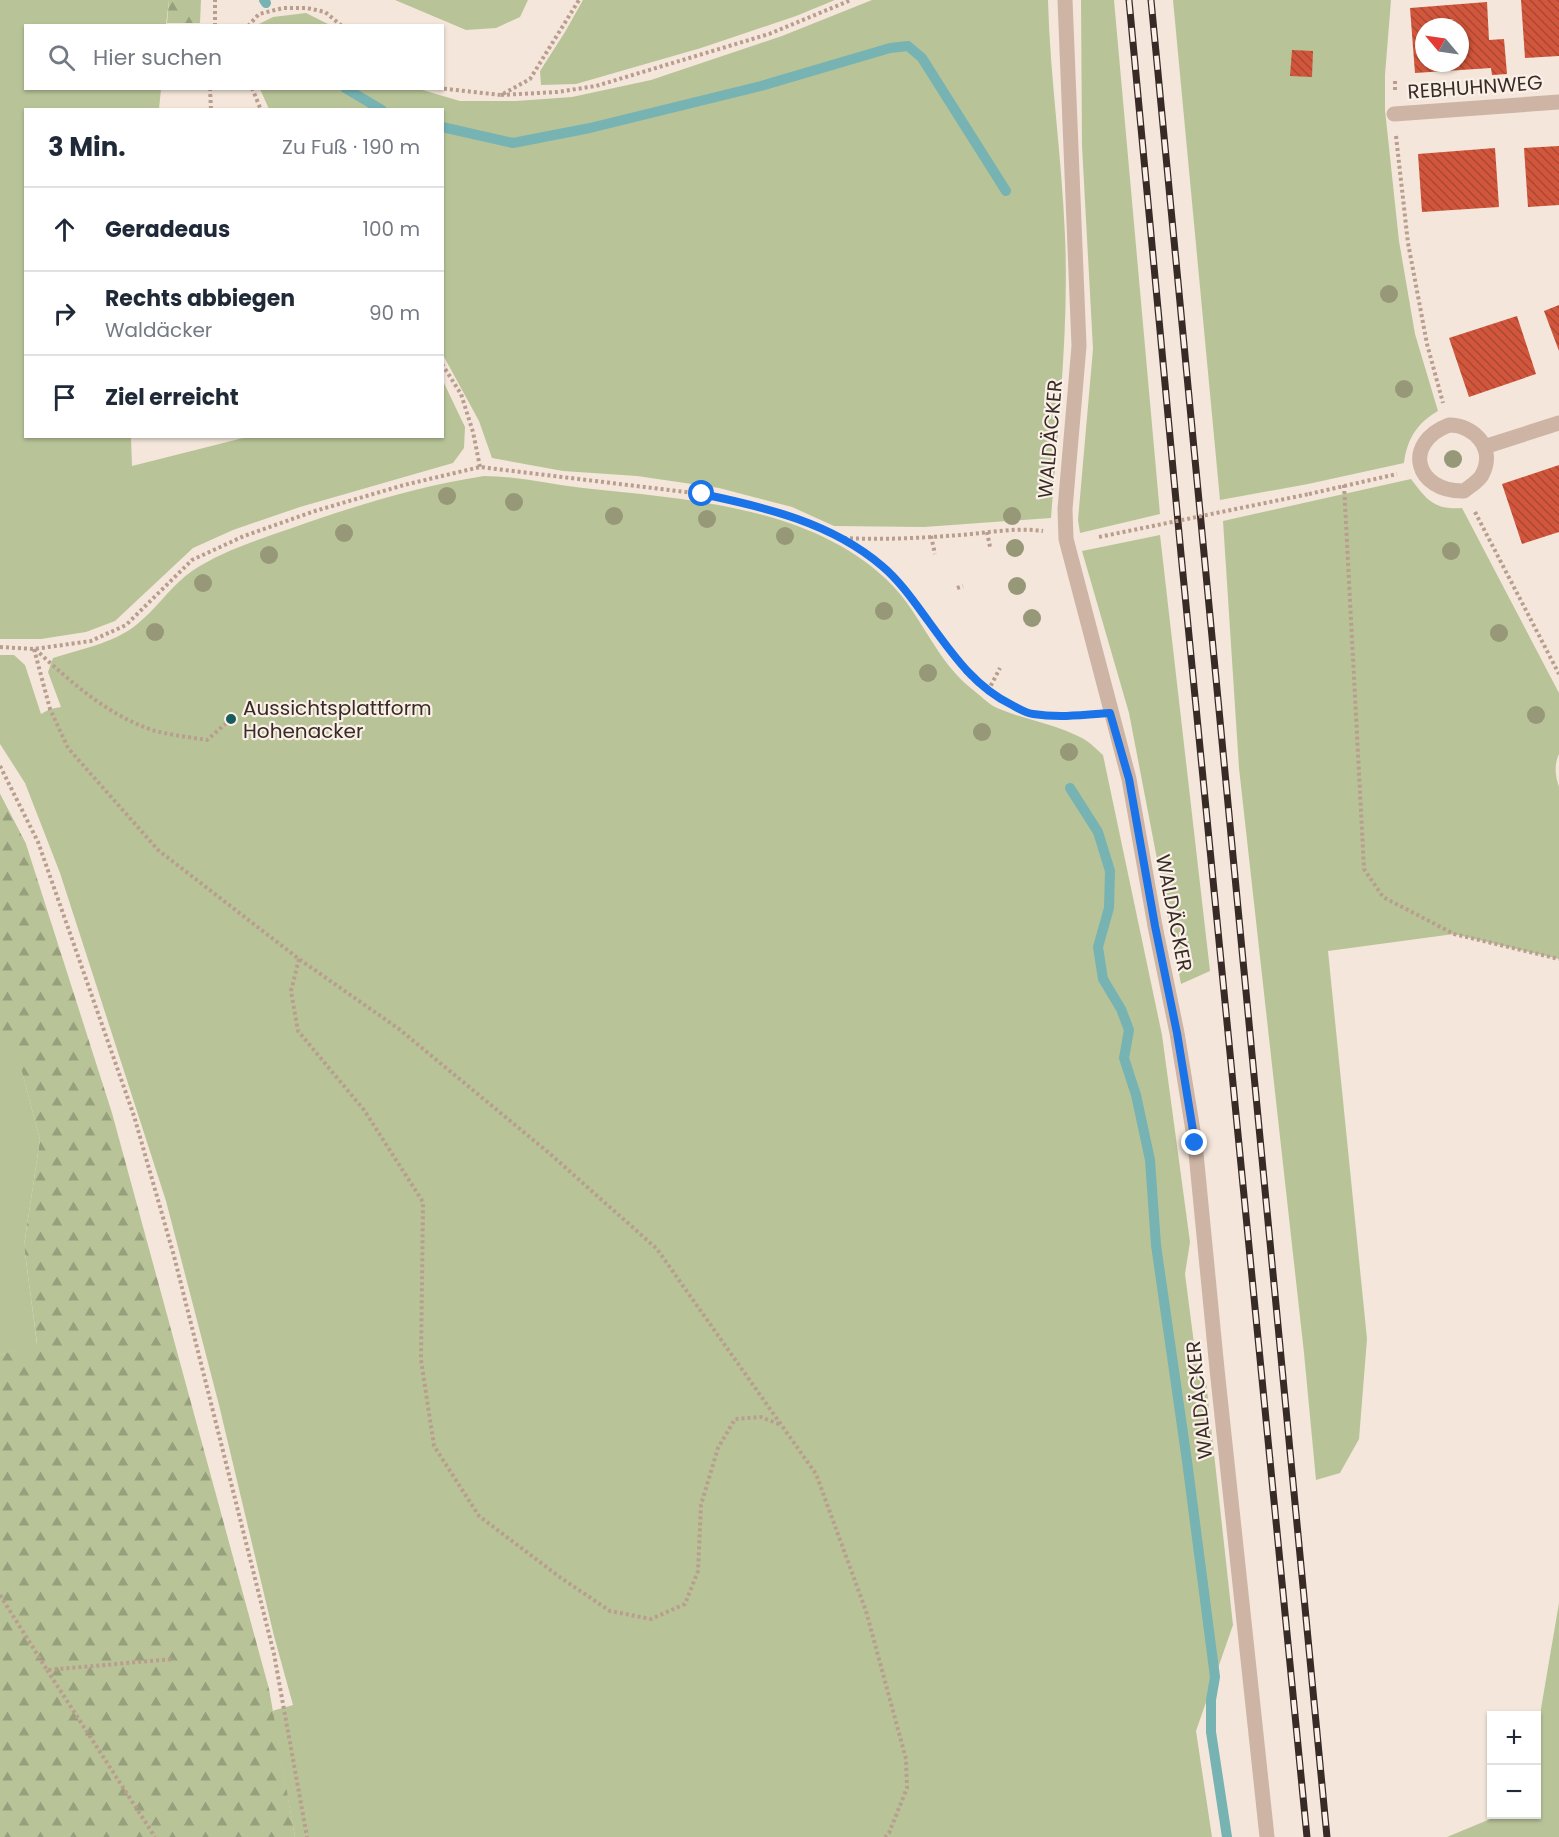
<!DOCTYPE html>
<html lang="de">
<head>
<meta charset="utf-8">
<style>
  body { margin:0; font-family:Poppins,sans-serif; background:#f2f2f3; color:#1f2937 }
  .controls { position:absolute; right:18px; bottom:18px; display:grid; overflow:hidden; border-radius:0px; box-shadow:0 2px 4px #0004 }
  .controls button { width:54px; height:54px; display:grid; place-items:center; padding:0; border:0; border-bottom:2px solid #e0e1e3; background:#fff; color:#1f2937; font:30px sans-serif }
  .compass { position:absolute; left:1415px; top:18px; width:54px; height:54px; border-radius:50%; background:#fff; box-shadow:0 2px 4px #0004; rotate:299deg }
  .stop { position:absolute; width:18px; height:18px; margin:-14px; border:4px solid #1a73e8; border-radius:50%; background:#fff }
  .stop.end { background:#1a73e8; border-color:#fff; box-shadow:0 2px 6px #0008 }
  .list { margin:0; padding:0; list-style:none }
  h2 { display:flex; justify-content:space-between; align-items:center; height:78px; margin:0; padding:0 24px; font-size:26px }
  h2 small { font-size:20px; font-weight:400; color:#747a83 }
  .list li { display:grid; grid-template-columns:39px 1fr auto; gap:18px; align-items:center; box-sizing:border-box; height:84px; padding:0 24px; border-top:2px solid #e0e1e3 }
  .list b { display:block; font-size:22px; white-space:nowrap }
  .list p { margin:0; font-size:20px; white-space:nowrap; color:#747a83 }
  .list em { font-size:20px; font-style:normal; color:#747a83 }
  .icon { flex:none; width:33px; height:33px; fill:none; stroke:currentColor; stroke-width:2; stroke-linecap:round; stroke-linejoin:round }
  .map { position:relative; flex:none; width:1559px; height:1837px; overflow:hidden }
  .search { position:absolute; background:#fff; box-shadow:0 2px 4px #0004; left:24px; top:24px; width:420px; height:66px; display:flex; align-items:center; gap:15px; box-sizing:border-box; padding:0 21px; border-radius:0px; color:#747a83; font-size:22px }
  .panel { position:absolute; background:#fff; box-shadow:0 2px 4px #0004; left:24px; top:108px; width:420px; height:330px; border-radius:0px }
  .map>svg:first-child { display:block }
  .green { fill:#b8c498 }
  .forest { fill:url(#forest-firs) }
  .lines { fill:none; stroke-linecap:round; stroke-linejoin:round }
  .stream { stroke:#76b3b2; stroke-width:10 }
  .building { fill:url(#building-back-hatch); fill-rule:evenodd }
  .path { stroke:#b99e8f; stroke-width:4; stroke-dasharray:3 3; stroke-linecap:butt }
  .minor { stroke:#cdb4a5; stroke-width:15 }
  .rail-casing { stroke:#382b27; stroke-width:7 }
  .rail { stroke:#fbf0e7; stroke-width:4.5; stroke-dasharray:14; stroke-linecap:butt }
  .path-bridge { stroke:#b99e8f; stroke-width:4; stroke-dasharray:3 3; stroke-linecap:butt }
  .tree { fill:#969878 }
  .route { stroke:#1a73e8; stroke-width:8 }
  .poi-dot { fill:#185d5d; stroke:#fbf0e7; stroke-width:2 }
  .labels { text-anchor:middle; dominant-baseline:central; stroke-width:4.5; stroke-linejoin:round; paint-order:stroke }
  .street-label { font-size:20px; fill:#382b27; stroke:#fbf0e7 }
  .poi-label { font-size:20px; fill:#382b27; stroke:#fbf0e7; text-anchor:start }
</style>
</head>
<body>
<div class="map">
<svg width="1559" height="1837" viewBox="0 0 1559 1837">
  <defs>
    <pattern id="forest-firs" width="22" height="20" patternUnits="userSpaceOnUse" patternTransform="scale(1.5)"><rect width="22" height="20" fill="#b8c498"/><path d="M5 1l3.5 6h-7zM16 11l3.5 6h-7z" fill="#979f7c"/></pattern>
    <pattern id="building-back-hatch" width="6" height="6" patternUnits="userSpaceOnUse" patternTransform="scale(1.5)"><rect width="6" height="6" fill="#d1563b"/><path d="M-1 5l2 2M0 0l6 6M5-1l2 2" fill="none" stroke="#ab4732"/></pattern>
  </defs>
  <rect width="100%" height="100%" fill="#f4e6da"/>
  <!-- green -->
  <path class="green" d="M0,0H169L166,25L26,26V88L161,89L159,109L26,110V436L131,437L132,466L247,437L442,436L443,381L465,427L464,448L453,463L300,507L233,530L193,548L115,621L86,632L41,639H0Z
    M395,0H528L520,17L496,28L466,30Z
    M583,0H835L796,16L701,48L576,84L541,85L540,71L565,32Z
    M872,0H1048C1050,79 1062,157 1065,236C1069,330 1058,424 1051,518L924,527L834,526L792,507L719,488L637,476L563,471L492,458L479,421L443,355L442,110L269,109L260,89H419L460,101H516L572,97L651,80L782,36Z
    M1081,0H1114L1160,514L1080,533L1078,520L1093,349L1082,146Z
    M1173,0H1391L1385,75V110L1399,241L1415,334L1438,411C1417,423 1407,439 1404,463L1308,484L1220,500Z
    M306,13L330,25H257L273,17Z
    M484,476C517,476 550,484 583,488C685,499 815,506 892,585C922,616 937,662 972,689C980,695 988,704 997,708C1025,720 1055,724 1082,738C1090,742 1097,750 1103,755L1162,1035L1190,1242L1185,1274L1196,1359L1206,1381L1233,1625L1196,1731L1212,1837H295L272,1711L293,1705L274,1636L219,1405L166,1201L60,873L25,783L0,744V655H14L25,665L41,714L50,709L61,707L48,672L53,658C84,648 118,643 143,619C160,604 173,584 192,571C222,551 257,540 292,528C354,506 419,486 484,476Z
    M1411,479C1427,500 1434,510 1462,508L1559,693V754C1554,765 1555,775 1559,787V959L1454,934L1328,951L1367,1339L1359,1439L1340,1473L1316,1480L1304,1353L1239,768L1223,521Z
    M1160,535L1210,971L1181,984L1129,713L1082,551Z
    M0,794L26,844L23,1075L40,1140L24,1245L37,1344L0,1355Z
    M1559,1603V1837H1447L1500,1815L1536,1814L1537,1732Z"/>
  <!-- forest -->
  <path class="forest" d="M169,0H201L200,23H167Z
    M0,794L26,844L112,1113L269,1689L295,1837H0V1355L37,1343L24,1245L40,1140L15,1045L0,1036Z"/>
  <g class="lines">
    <!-- stream -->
    <path class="stream" d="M264,0L266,3
      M345,88L382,110
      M442,127L513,143L590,128L761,86L890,48L908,46L922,58L1006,191
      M1070,788L1098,832L1110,871L1109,908L1098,947L1103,979L1121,1009L1129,1030L1124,1058L1136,1095L1150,1160L1156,1245L1187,1461L1215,1677L1211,1700V1732L1227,1837"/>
  </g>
  <!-- building -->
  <path class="building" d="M1521,0H1559V56L1525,58Z
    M1487,2L1489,40L1504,39L1507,74L1492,75L1491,68L1415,73L1410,8ZM1424,27H1460V63H1424Z
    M1292,50L1313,51L1312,77L1290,76Z
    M1559,146V205L1528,207L1524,148Z
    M1495,148L1499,207L1422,212L1418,154Z
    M1559,305V351L1544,311Z
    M1517,316L1536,374L1469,397L1449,338Z
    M1559,465V532L1522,544L1502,484Z"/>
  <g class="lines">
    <!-- path -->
    <path class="path" d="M215,26V0
      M248,26L259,14L283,8H307L325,12L342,26
      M210,88L211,110
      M252,88L261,110
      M438,88L501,95L530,79L579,0
      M1395,90V78
      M501,95L557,92L596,86L769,34L851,0
      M1396,136L1408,243L1427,344L1443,403
      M442,364L461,394L473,432L480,467
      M1344,485L1364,869L1383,897L1454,934L1559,959
      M1309,494L1397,474
      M1475,512L1559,674
      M987,532L990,547
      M931,536L935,554
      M844,538C883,540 922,538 960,535C988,533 1015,527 1043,531
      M957,588L963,586
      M0,647L34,649L91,641L126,625L192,560L244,536L315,511L404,485L480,467L702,494L745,503L793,517L842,538L883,566L915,602L968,675L988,692L1030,714L1064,717L1088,715
      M34,649L50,709L68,748L158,850L299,959L399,1029L549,1153L657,1249L816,1474L866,1611L906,1759L907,1788L889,1833L885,1837
      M35,649C71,682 106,714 152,730C169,735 189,737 207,740L231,719
      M988,691L1000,668
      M0,766L38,842L134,1116L174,1256L274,1654L307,1837
      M299,959L291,991L298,1031L364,1110L423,1202L421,1360L434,1446L479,1516L561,1578L610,1611L651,1619L685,1604L698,1571L701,1505L718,1448L735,1419L761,1417L781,1425
      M0,1595L47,1670L173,1659
      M47,1670L155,1837"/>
    <!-- minor -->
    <path class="minor" d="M1065,0L1079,346L1065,509L1066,539L1129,779L1155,926L1177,1033L1195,1143L1217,1369L1267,1837
      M1394,114L1559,102
      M1449,425C1475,425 1496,449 1482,475C1478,482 1470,486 1464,491C1415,492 1402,443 1449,425Z
      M1484,447L1559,423"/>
    <defs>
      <path id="rail" d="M1129,0L1181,554L1307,1837
        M1151,0L1327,1837"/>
    </defs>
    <!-- rail casing -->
    <use href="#rail" class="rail-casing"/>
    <!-- rail -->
    <use href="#rail" class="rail"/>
    <!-- path-bridge -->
    <path class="path-bridge" d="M1099,537L1309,494"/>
  </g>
  <!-- trees -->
  <g class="tree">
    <circle cx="1389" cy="294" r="9"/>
    <circle cx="1404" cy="389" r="9"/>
    <circle cx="1453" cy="459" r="9"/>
    <circle cx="447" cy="496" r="9"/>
    <circle cx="514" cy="502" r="9"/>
    <circle cx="614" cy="516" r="9"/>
    <circle cx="1012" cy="516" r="9"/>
    <circle cx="707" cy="519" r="9"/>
    <circle cx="344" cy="533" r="9"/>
    <circle cx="785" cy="536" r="9"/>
    <circle cx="1015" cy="548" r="9"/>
    <circle cx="1451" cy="551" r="9"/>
    <circle cx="269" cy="555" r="9"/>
    <circle cx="203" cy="583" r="9"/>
    <circle cx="1017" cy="586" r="9"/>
    <circle cx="884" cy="611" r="9"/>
    <circle cx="1032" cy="618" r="9"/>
    <circle cx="155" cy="632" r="9"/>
    <circle cx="1499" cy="633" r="9"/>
    <circle cx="928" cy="673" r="9"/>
    <circle cx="1536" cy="715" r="9"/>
    <circle cx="982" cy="732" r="9"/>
    <circle cx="1069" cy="752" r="9"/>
  </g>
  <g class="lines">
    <!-- route -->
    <path class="route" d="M702,494C765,507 832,523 882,566C900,581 915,603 929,622C953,655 975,687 1012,705C1018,708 1025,713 1033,714C1059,718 1084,715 1110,713L1129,779L1155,926L1177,1033L1195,1143"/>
  </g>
  <!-- markers -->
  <circle class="poi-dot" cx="231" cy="719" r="6"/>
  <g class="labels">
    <!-- street labels -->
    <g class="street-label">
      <text transform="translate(1475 87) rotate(-4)">REBHUHNWEG</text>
      <text transform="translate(1050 439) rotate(-85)">WALDÄCKER</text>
      <text transform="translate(1174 913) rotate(79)">WALDÄCKER</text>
      <text transform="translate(1199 1400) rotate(-96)">WALDÄCKER</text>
    </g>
    <!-- poi labels -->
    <g class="poi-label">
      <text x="243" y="708">Aussichtsplattform<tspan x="243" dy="23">Hohenacker</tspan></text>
    </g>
  </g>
</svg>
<div class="controls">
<button>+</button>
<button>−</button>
</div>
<svg class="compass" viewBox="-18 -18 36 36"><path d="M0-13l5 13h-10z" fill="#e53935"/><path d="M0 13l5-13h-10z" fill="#747a83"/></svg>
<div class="stop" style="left:702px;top:494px"></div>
<div class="stop end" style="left:1195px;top:1143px"></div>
<div class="search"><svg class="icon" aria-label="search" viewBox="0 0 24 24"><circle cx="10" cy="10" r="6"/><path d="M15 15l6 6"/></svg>Hier suchen</div>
<section class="panel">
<h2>3 Min.<small>Zu Fuß · 190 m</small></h2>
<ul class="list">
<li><svg class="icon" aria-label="ahead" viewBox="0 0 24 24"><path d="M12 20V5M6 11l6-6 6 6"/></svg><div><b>Geradeaus</b></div><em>100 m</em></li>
<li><svg class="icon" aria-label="right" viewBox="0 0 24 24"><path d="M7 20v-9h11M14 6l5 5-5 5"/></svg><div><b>Rechts abbiegen</b><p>Waldäcker</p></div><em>90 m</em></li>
<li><svg class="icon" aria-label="arrive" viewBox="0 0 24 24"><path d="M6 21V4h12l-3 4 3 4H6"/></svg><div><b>Ziel erreicht</b></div></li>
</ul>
</section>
</div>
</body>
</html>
